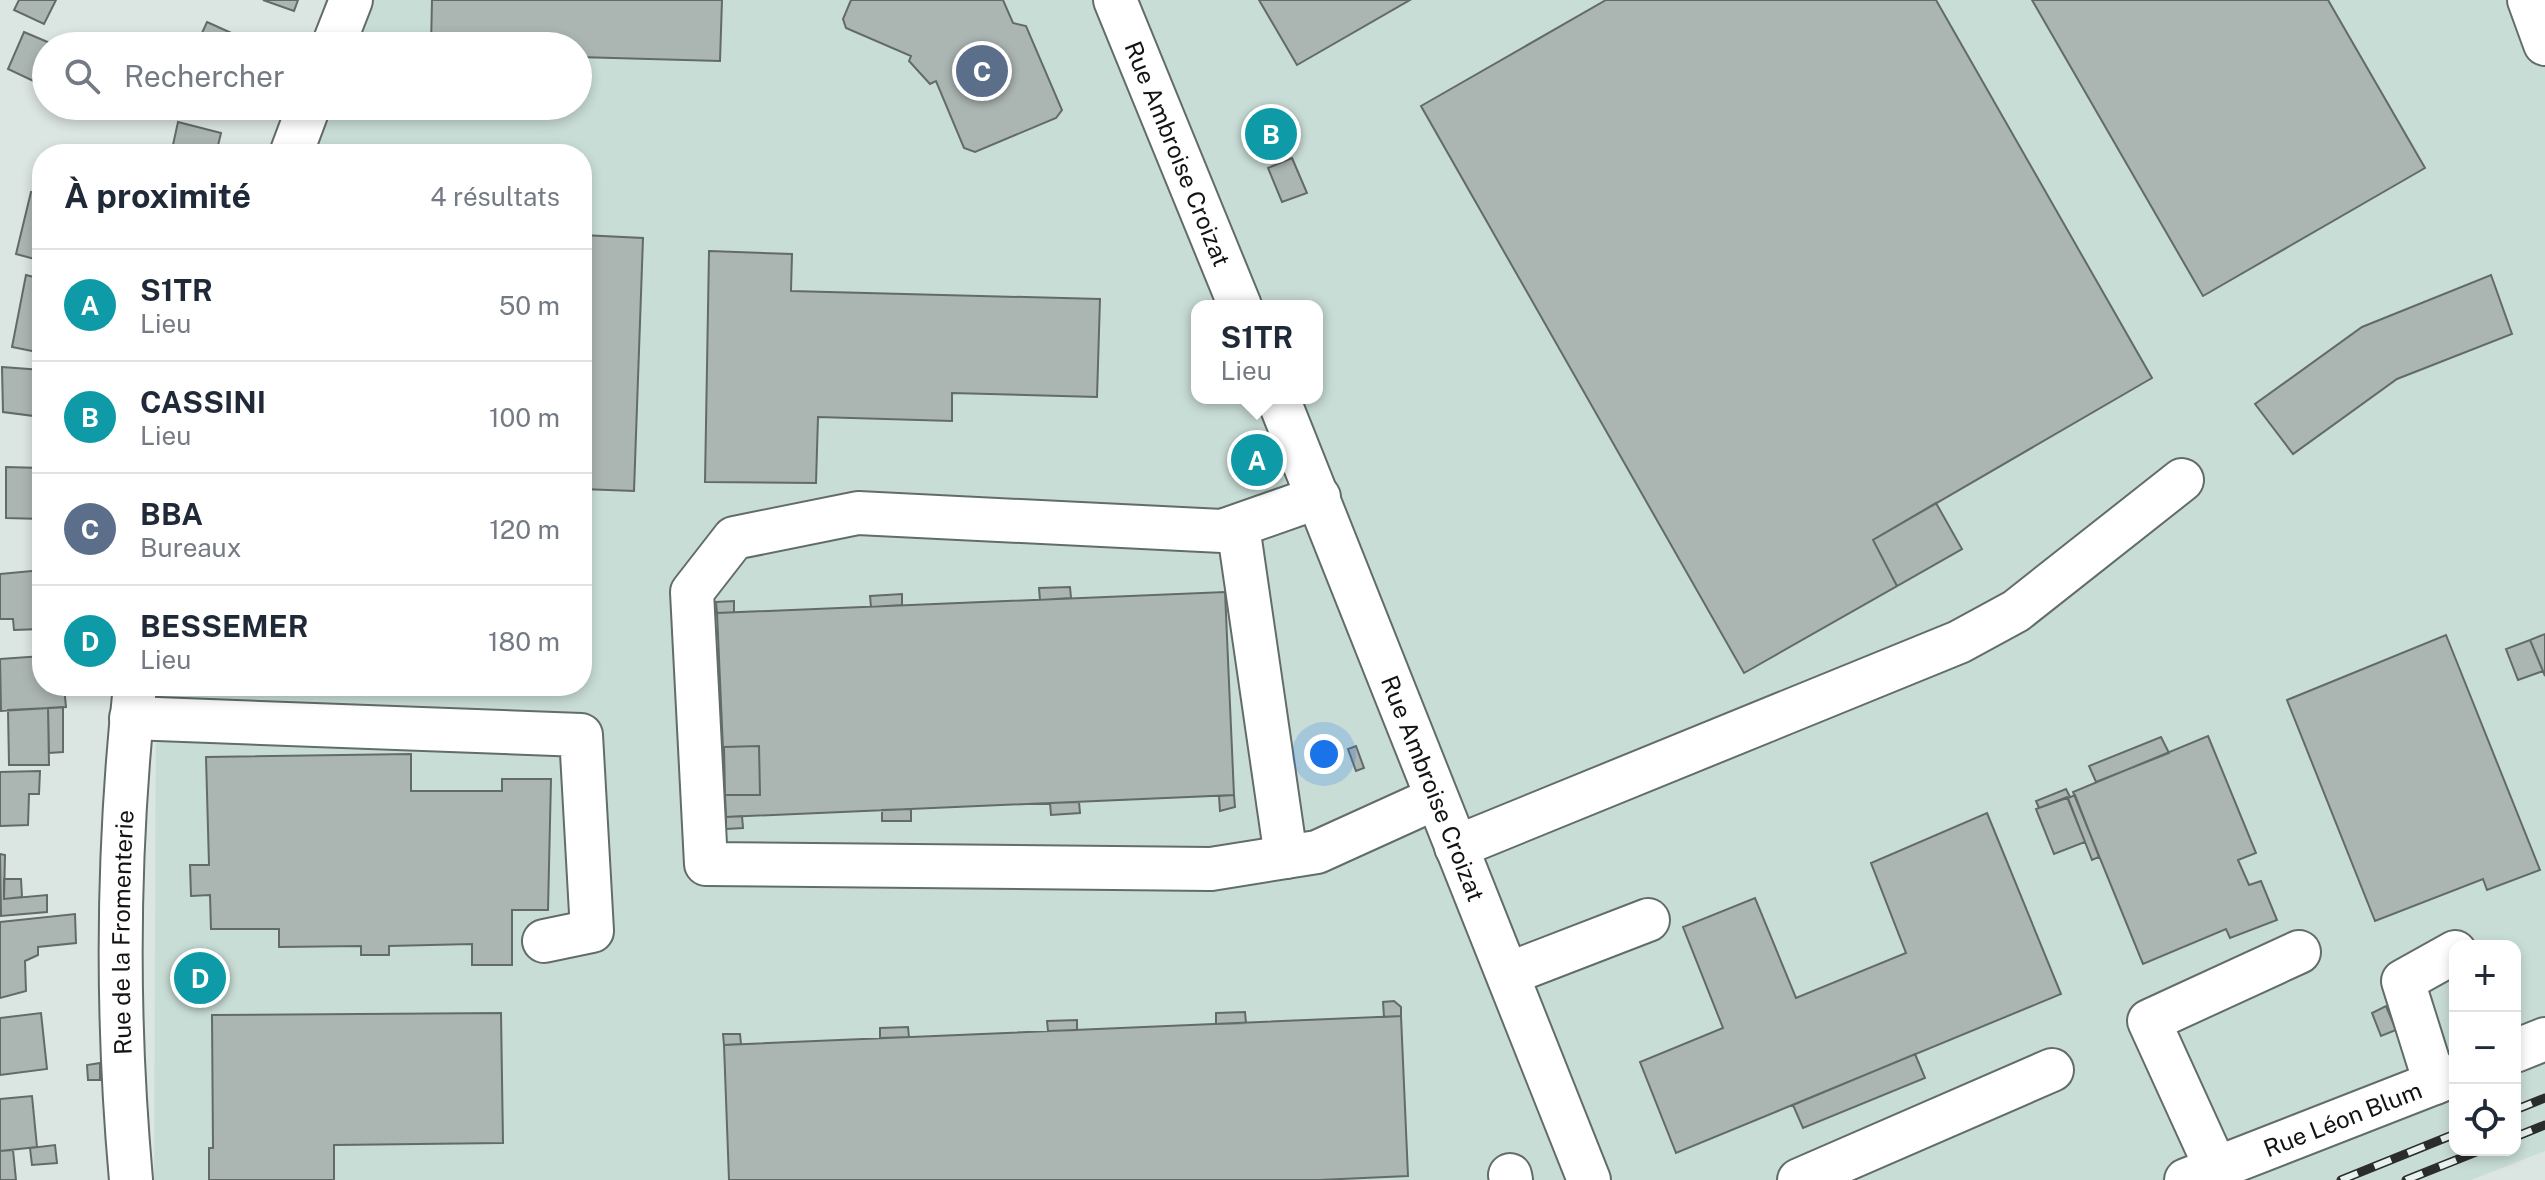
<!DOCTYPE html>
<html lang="fr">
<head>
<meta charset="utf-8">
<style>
  body { margin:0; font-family:"Public Sans",sans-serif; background:#f2f2f3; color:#1f2937 }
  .controls { position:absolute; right:24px; bottom:24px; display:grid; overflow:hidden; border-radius:16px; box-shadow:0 4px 12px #0003 }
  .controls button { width:72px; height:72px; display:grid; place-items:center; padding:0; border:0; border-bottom:2px solid #e0e1e3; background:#fff; color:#1f2937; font:40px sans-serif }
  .you { position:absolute; left:1324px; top:754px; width:28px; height:28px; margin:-20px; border:6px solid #fff; border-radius:50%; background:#1a73e8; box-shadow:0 0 0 12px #1a73e833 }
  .badge { display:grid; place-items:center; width:52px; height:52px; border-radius:50%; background:#9c0e5b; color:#fff; font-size:26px; font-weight:700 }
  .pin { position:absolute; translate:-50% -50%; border:4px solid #fff; box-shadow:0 2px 8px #0006 }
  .popup { position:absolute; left:1191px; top:300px; width:132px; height:104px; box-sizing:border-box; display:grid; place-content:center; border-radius:16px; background:#fff; filter:drop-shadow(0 2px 6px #0005); font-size:26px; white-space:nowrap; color:#747a83 }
  .popup b { font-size:30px; color:#1f2937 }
  .popup::after { content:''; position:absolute; left:50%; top:100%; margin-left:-16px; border:16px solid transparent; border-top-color:#fff }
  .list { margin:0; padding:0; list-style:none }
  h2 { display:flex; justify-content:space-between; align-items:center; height:104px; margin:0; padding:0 32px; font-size:34px }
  h2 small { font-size:26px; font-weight:400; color:#747a83 }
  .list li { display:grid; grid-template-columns:52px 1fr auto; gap:24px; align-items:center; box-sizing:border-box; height:112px; padding:0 32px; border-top:2px solid #e0e1e3 }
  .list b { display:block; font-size:30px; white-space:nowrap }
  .list p { margin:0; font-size:26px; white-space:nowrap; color:#747a83 }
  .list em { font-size:26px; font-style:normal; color:#747a83 }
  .icon { flex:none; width:44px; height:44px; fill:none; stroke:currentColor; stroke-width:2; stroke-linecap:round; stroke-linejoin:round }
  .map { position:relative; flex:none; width:2545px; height:1180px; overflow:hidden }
  .search { position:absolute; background:#fff; box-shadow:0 4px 12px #0003; left:32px; top:32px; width:560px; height:88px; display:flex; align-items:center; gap:20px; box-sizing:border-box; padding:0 28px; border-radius:44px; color:#747a83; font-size:30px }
  .panel { position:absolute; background:#fff; box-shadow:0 4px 12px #0003; left:32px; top:144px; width:560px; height:552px; border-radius:32px }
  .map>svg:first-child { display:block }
  .built { fill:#c9ddd7; fill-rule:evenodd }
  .building { fill:#abb5b2; stroke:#626b68; stroke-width:2 }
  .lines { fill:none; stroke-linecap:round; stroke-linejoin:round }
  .minor-casing { stroke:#626c69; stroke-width:46 }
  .minor { stroke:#fff; stroke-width:42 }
  .rail-casing { stroke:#2a2d2c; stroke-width:9 }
  .rail { stroke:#e8f3ef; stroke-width:6; stroke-dasharray:18; stroke-linecap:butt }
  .labels { text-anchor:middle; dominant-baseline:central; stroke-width:6; stroke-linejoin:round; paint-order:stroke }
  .street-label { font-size:24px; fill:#111413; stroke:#e8f3ef }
</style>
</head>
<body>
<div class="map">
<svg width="2545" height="1180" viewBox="0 0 2545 1180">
  <rect width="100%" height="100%" fill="#dbe5e2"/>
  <!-- built -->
  <path class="built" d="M325,0H2545V1151L2471,1180H154L156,686H582V154H287L299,106H578V46H314ZM1197,306H1317V398H1197ZM2455,946H2515V1150H2455Z"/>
  <!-- building -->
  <path class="building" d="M19,0H56L44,24L14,10Z
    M263,0H298L294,11Z
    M432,0H722L720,61L578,57V46H431Z
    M851,0H1003L1013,23L1026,26L1062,110L1056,118L975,152L964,148L936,81L930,84L909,61L911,56L846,28L843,19Z
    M1259,0H1410L1297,65Z
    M1606,0H1936L2152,378L1873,540L1897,586L1744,673L1421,106Z
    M2032,0H2328L2425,168L2203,296Z
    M207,22L256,44L255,46H196Z
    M24,32L57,46H46V87L8,69Z
    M1276,110L1292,147L1265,158L1249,121Z
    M178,122L221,133L216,154H171Z
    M157,145L172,148L171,154H149Z
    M1292,158L1307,193L1282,202L1268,168Z
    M31,192L42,194V261L16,254Z
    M582,235L643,238L634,491L582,489Z
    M709,251L792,254L791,291L1100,299L1097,397L952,393V421L818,417L816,483L705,482Z
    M26,275L42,279V353L12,347Z
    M2491,275L2512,334L2397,379L2293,454L2255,404L2362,327Z
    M2,367L42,370V417L3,412Z
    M1261,445L1271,467L1254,475L1243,453Z
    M6,467L42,468V519L6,518Z
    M1936,503L1962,549L1897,586L1873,540Z
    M42,570V629L14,630L13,619H0V574Z
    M1070,587L1071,598L1040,600L1039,588Z
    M1225,592L1234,795L726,817L717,613Z
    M902,594V605L871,607L870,596Z
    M734,601V613H717L716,602Z
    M2545,634V676L2530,640Z
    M2446,635L2540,870L2487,890L2483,879L2375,921L2287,700Z
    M2530,640L2543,671L2518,680L2506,649Z
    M42,656V686H64L66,707L1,711L0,659Z
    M63,707V752L49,753L48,708Z
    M48,708L49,765H9L8,710Z
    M2208,736L2256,853L2238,860L2249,885L2261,881L2277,920L2230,938L2226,929L2143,964L2073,792Z
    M2161,737L2169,753L2096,782L2089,766Z
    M759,746L760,795H725L724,747Z
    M1356,746L1364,768L1356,771L1348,749Z
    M411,754V791H502V779H551L548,910H512V965H472V944L389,946V955H361V946L279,947V929H211L210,895L191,896L190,865H209L206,757Z
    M40,771L39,794H29L28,825L0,826V772Z
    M2066,789L2070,797L2039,808L2036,801Z
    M1234,795L1235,807L1220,811L1219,796Z
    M2075,795L2099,857L2092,860L2068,798Z
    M2067,797L2085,842L2054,854L2036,809Z
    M1079,802L1080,813L1051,815L1050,803Z
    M911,809V821H882V810Z
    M1987,813L2061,994L1676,1153L1640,1062L1723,1028L1683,927L1755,898L1796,998L1906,953L1871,863Z
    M742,816L743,828L726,829V817Z
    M0,854L5,855L4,899L47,895V912L1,916Z
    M4,879H21L22,897L4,899Z
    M75,914L76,943L38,947V955L25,961L26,991L0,998V922Z
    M188,959H211L213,997L189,998Z
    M1394,1001L1401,1007V1016L1384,1017L1383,1002Z
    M2386,1006L2396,1030L2381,1036L2372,1013Z
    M1245,1012L1246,1023L1216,1024V1013Z
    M41,1013L47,1069L0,1075V1018Z
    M501,1013L503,1143L334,1145V1180H209V1148H213L212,1015Z
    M1401,1016L1408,1176L1319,1180H729L724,1045Z
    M1077,1020V1030L1048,1031L1047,1021Z
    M908,1027L909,1037L880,1038V1028Z
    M723,1034H740L741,1044L724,1045Z
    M1915,1054L1925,1078L1803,1128L1793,1105Z
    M100,1063V1080H88L87,1065Z
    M32,1096L37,1147L0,1151V1099Z
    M55,1145L57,1163L32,1165L30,1148Z
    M13,1150L16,1180H0V1151Z"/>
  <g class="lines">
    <defs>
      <g id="minor">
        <path id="s1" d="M1115,0L1240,306"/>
        <path d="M2529,0L2545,44"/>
        <path d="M333,46L351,0"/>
        <path d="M291,154L309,106"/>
        <path id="s2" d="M1278,398L1589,1180"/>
        <path d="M1319,497L1222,531L858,513L734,538L692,592L706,864L1211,869L1317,852L1436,798"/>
        <path d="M1238,526L1286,857"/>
        <path d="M131,718L581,735L592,931L544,941"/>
        <path d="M1456,847L1959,642L2016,611L2182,480"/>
        <path d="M1508,974L1648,920"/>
        <path d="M2515,1051L2545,1039"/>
        <path d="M2435,1083L2403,981L2455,952"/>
        <path d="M2216,1168L2149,1021L2299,952"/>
        <path d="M1510,1175L1511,1180"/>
        <path id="s3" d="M131,1180C116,1014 117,852 135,686"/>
        <path d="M1799,1180L2052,1070"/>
        <path id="s4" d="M2186,1180L2455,1075"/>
      </g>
    </defs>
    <!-- minor casing -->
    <use href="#minor" class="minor-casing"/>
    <!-- minor -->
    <use href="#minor" class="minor"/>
    <defs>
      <path id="rail" d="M2515,1110L2545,1098
        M2515,1137L2545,1125
        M2341,1180L2455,1134
        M2406,1180L2481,1150"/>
    </defs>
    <!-- rail casing -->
    <use href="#rail" class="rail-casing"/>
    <!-- rail -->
    <use href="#rail" class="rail"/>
  </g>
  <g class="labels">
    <!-- street labels -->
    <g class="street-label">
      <text stroke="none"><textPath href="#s1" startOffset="166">Rue Ambroise Croizat</textPath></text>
      <text stroke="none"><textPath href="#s2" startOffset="420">Rue Ambroise Croizat</textPath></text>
      <text stroke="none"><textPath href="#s3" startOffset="248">Rue de la Fromenterie</textPath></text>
      <text stroke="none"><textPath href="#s4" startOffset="168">Rue Léon Blum</textPath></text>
    </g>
  </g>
</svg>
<div class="controls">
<button>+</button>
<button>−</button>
<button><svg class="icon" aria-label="locate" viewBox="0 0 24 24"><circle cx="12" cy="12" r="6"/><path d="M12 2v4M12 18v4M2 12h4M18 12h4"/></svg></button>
</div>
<div class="you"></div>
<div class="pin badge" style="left:1257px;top:460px;background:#0f9aa8">A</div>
<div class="popup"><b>S1TR</b>Lieu</div>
<div class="pin badge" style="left:1271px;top:134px;background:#0f9aa8">B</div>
<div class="pin badge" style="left:982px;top:71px;background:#5c6f8a">C</div>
<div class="pin badge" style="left:200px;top:978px;background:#0f9aa8">D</div>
<div class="search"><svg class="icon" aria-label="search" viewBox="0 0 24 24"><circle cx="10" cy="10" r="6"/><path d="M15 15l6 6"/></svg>Rechercher</div>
<section class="panel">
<h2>À proximité<small>4 résultats</small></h2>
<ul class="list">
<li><span class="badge" style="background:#0f9aa8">A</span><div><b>S1TR</b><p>Lieu</p></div><em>50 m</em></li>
<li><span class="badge" style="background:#0f9aa8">B</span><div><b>CASSINI</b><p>Lieu</p></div><em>100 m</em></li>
<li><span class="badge" style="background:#5c6f8a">C</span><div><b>BBA</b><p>Bureaux</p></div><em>120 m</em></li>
<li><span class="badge" style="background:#0f9aa8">D</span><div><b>BESSEMER</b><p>Lieu</p></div><em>180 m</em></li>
</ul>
</section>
</div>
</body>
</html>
